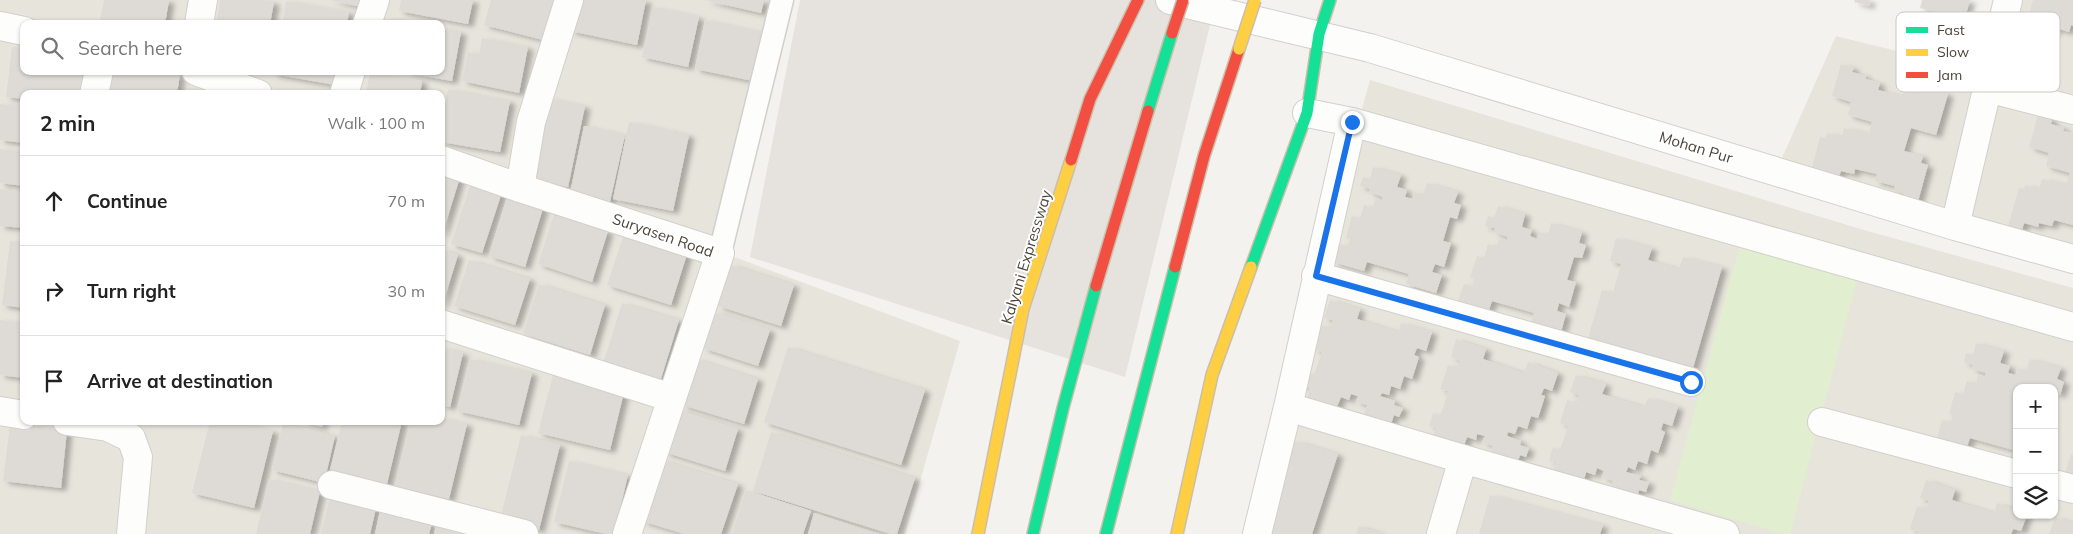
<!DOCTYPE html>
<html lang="en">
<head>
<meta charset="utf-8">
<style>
  body { margin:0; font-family:Mulish,sans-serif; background:#f2f2f2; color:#222 }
  .controls { position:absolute; right:15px; bottom:15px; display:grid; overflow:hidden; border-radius:10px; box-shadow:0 1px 4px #0004 }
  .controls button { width:45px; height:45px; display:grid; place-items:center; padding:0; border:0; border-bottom:1px solid #e0e0e0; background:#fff; color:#222; font:25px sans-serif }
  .stop { position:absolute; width:15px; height:15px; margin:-11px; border:4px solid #1a73e8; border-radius:50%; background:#fff }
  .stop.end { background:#1a73e8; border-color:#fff; box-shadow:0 1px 5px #0008 }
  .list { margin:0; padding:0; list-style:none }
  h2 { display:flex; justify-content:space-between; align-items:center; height:65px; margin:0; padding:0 20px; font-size:21px }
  h2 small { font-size:16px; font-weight:400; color:#767676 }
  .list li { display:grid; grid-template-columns:32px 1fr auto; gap:15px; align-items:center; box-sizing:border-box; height:90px; padding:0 20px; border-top:1px solid #e0e0e0 }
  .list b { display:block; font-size:19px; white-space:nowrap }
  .list em { font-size:16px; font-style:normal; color:#767676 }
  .icon { flex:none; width:28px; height:28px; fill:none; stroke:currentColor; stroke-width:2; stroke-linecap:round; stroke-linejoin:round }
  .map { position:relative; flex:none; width:2073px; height:534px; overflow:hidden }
  .search { position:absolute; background:#fff; box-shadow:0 1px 4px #0004; left:20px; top:20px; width:425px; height:55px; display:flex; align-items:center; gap:12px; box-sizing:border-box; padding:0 18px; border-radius:10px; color:#767676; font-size:19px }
  .panel { position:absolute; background:#fff; box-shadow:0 1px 4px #0004; left:20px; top:90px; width:425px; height:335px; border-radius:10px }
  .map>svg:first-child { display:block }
  .residential { fill:#e7e4dc; fill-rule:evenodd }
  .industrial { fill:#e6e2de }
  .green { fill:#e1eecf }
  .building { fill:#dedbd6; filter:url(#shadow) }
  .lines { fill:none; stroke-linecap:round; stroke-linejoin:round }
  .lane-casing { stroke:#d2d0cb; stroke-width:25 }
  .street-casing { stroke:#d2d0cb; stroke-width:30 }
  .fast-casing { stroke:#ccbfa9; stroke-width:14 }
  .slow-casing { stroke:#ccbfa9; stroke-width:14 }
  .jam-casing { stroke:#ccbfa9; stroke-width:14 }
  .lane { stroke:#fdfdfc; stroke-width:22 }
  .street { stroke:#fdfdfc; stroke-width:28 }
  .fast { stroke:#16e098; stroke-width:11 }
  .slow { stroke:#ffcf43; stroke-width:11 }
  .jam { stroke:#f24e42; stroke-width:11 }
  .slow-bridge-casing { stroke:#ccbfa9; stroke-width:14; stroke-linecap:butt }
  .jam-bridge-casing { stroke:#ccbfa9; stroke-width:14; stroke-linecap:butt }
  .slow-bridge { stroke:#ffcf43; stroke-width:11 }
  .jam-bridge { stroke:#f24e42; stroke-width:11 }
  .route { stroke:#1a73e8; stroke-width:6 }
  .labels { text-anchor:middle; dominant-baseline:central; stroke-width:4; stroke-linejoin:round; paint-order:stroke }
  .street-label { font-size:15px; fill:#4b4439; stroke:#fff }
  .key { fill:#fff; stroke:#c9c7c4; stroke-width:1 }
  .key-label { font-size:14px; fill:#4b4439 }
</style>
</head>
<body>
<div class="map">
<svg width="2073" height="534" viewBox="0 0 2073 534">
  <defs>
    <filter id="shadow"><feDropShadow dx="5.5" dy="3" stdDeviation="2.5" flood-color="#0004"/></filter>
  </defs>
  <rect width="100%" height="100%" fill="#f4f2ee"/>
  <!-- residential -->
  <path class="residential" d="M0,0H369L361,24H24V71H183L241,94H24V421H441V165L715,255L619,534H0Z
    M383,0H794L716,247L441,156V94H354L361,71H441V24H376Z
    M2019,0H2073V260L1774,176L1836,36L1994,75Z
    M193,71H346L338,94H293Z
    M1370,80L1864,230L2073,288V534H1242ZM2017,388H2054V515H2017Z
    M729,255L960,341L905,534H633Z"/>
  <!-- industrial -->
  <path class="industrial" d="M800,0H1216L1125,377L750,257Z"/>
  <!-- green -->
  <path class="green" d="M1742,237L1860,269L1790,534H1783L1670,500Z"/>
  <!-- building -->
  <path class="building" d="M104,0H169L165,24H99Z
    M220,0H261L274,2L270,24H216Z
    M329,0H363L362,7Z
    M401,0H473L468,24L399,11Z
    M491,0H557L547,41L484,25Z
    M577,0H646L637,45L570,31Z
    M704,0H764L761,13Z
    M1855,0H1870L1869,6L1854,2Z
    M1922,0H1970L1961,31L1947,27L1949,20L1938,18L1939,13L1920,8Z
    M2033,0H2073V26L2071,25L2069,32L2056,28L2055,33L2041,29L2039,36L2024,33Z
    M286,1L349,12L347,24H282Z
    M653,7L699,17L688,67L642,57Z
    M390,19L410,23V24H389Z
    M705,20L763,33L753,81L695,69Z
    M441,28L461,32L452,81L401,72L441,71Z
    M482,38L528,47L519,93L462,81L468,52L479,55Z
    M12,47L24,48V71H92L89,94H24V99L6,97Z
    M1841,64L1854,68L1852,72L1866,76V79L1880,83L1878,90L1902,96L1904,90L1920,95L1923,86L1948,94L1936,135L1911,128L1904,151L1923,156L1921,163L1928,165L1917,205L1902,201L1904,194L1894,190L1895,186L1875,181L1877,174L1855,169L1854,174L1841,171L1839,176L1826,172L1824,179L1810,175L1820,137L1826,138L1827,133L1842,137L1844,128L1869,134L1872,122L1848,115L1851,102L1832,96Z
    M103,71H160L180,74L177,94H101Z
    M274,71H338L335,85L273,74Z
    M370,71L422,81L420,94H366Z
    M448,89L510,101L500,152L441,142V125Z
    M542,97L585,106L568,187L525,178Z
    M0,104L24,107V143L0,140Z
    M2038,115L2052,119L2051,124L2064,128L2063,131L2073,133V225L2054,220L2052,226L2039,223L2038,227L2024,223L2022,230L2008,226L2019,188L2024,189L2025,185L2039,189L2042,179L2066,185L2070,173L2046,166L2049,153L2029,147Z
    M629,122L689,135L673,211L613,199Z
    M584,126L625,135L609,206L569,198Z
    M0,149L24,152V186L0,183Z
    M1373,167L1401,175L1397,187L1407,190L1405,197L1413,199L1414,192L1423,195L1427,183L1458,192L1454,203L1461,205L1457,219L1450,217L1443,241L1451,243L1444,267L1435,264L1432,272L1442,275L1436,293L1406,284L1409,274L1367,262L1364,271L1333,262L1339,244L1348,246L1350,239L1346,238L1352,216L1360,218L1364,205L1373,208L1375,199L1382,201L1383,197L1369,192L1370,189L1360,186L1363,177L1370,179Z
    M441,168L461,174L442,235H441Z
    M472,179L503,189L482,253L451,244Z
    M0,189L24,192V228L0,226Z
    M508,194L544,205L525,267L489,256Z
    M1498,206L1525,214L1522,227L1532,230L1530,236L1537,239L1539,232L1548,235L1551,223L1582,232L1579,243L1586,245L1582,258L1574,257L1567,280L1576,282L1569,307L1559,303L1557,311L1566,314L1561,332L1531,323L1534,313L1492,301L1489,310L1458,301L1464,284L1473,286L1474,278L1470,277L1477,256L1484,258L1488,244L1497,247L1499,239L1507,241L1508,237L1494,232L1495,228L1485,226L1488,216L1494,218Z
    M554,214L608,231L592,282L538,264Z
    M625,232L688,251L671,305L607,285Z
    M1616,238L1652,248L1648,260L1679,269L1683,257L1722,267L1691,375L1586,345L1602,290L1613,293L1621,264L1610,261Z
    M10,241L24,242V308L2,305Z
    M441,249L458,255L442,306H441Z
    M469,260L530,279L515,325L454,306Z
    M731,265L794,285L781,326L718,306Z
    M539,284L605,305L590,355L523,334Z
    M1330,300L1360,309L1357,319L1398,332L1401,323L1432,332L1426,351L1417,348L1414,355L1419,357L1412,379L1404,376L1400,389L1391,386L1389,395L1382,393L1380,396L1395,401L1394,405L1403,408L1399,417L1394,415L1390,427L1363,418L1367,405L1356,402L1358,396L1351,394L1349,400L1341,397L1336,409L1306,400L1310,388L1302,386L1307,373L1314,375L1322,352L1314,349L1322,325L1331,328L1333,320L1324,318Z
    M622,303L679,320L660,382L603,364Z
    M714,312L770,330L758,366L703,348Z
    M0,320L24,323L23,378L0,375Z
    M1456,339L1486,349L1483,359L1524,373L1528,362L1558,373L1552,391L1544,388L1541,395L1545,396L1538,418L1531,416L1527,429L1518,426L1515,434L1508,432L1507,436L1521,441L1520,445L1529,448L1526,457L1520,455L1516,467L1489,458L1493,446L1482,442L1485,436L1477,434L1476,440L1467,437L1463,449L1432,439L1436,428L1429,426L1433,413L1441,415L1448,391L1440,389L1448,365L1457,368L1460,361L1451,357Z
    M1976,343L2004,351L2000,363L2010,366L2008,373L2016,375L2017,368L2026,371L2030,359L2061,368L2057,379L2064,382L2060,395L2054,393V388H2017V462L2010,459L2013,450L1970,438L1967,447L1937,438L1942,420L1951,422L1953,415L1949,414L1955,392L1963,394L1967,381L1976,384L1978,375L1985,377L1986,373L1972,369L1973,365L1964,362L1966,353L1973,355Z
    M788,347L925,390L901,465L764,422Z
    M441,348L463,353L450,407L441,405Z
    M470,359L532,373L519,425L457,411Z
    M696,359L758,379L744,424L682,405Z
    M553,375L624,392L610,450L538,433Z
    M1576,375L1606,384L1602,394L1644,407L1648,398L1678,407L1672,426L1663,423L1661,430L1665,432L1658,453L1651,450L1647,464L1638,461L1635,470L1628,467L1626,472L1641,476L1639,480L1649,482L1646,492L1639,490L1636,502L1609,493L1613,481L1602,477L1604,471L1597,468L1595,475L1586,472L1583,484L1552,474L1556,463L1549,461L1553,447L1560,450L1568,426L1560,423L1567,400L1577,403L1579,395L1570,392Z
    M678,410L738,429L725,471L664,452Z
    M441,418L467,424L449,499L395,486L411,421H441Z
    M210,421H232L273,431L254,508L192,493Z
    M299,421H323L322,427Z
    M342,421H402L386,488L329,474Z
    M283,423L335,436L324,483L272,470Z
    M10,424L67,430L61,488L3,481Z
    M771,432L915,478L897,534H891L753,491Z
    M521,435L560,445L539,530L500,520Z
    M1295,441L1338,454L1312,534H1265Z
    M2071,454L2073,455V475L2065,473Z
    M661,460L738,484L721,534H684L642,521Z
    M569,461L628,475L614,534H606L554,522Z
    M269,479L320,491L310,534H256Z
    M1926,480L1955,490L1952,500L1994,513L1997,503L2017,510V515H2027L2021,531L2013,529L2011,534H1917L1918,532L1910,529L1917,506L1926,509L1929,501L1920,498Z
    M746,490L811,511L803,534H732Z
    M331,493L377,504L370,534H321Z
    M1490,495L1603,525L1600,534H1479Z
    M380,511L432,523L429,534H375Z
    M814,513L879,534H808Z
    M2055,517L2073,523V534H2049Z
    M437,521L490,534H434Z
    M1359,526L1383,534H1356Z"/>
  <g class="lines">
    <defs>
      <path id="lane" d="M720,253L782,0"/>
      <path id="street" d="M1170,0L1370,48L1955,226L2073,259
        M199,24L203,0
        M367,24L375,0
        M0,26L24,31
        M196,71L258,94
        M1987,88L2073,110
        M94,94L99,71
        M344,94L351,71
        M1307,113L1352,122L2073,327
        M1352,122L1288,407L1463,459L1725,534
        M441,160L520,188L720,253L627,534
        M520,188L531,122L569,0
        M1955,226L2008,0
        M1316,276L1691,382
        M441,324L672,398
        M0,411L24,415
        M67,421L108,427L131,438L138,457L131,534
        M1822,422L2017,474
        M2054,484L2073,489
        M332,485L524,534
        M1257,534L1288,407
        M1441,534L1463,459"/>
      <path id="fast" d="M1148,111L1172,33
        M1251,267L1307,113L1319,34L1330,0
        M1033,534L1063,408L1096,286
        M1106,534L1175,267"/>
      <path id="slow" d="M978,534L1023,309L1071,160
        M1177,534L1212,375L1251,267"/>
      <path id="jam" d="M1071,160L1090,99L1138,0
        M1175,267L1204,156L1239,49
        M1096,286L1148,111"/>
    </defs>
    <!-- lane casing -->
    <use href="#lane" class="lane-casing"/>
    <!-- street casing -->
    <use href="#street" class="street-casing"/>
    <!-- fast casing -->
    <use href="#fast" class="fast-casing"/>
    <!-- slow casing -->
    <use href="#slow" class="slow-casing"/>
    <!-- jam casing -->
    <use href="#jam" class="jam-casing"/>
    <!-- lane -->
    <use href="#lane" class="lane"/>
    <!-- street -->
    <use href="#street" class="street"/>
    <!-- fast -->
    <use href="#fast" class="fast"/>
    <!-- slow -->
    <use href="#slow" class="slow"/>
    <!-- jam -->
    <use href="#jam" class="jam"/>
    <defs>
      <path id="slow-bridge" d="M1239,49L1255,0"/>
      <path id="jam-bridge" d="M1172,33L1183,0"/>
    </defs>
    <!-- slow-bridge casing -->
    <use href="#slow-bridge" class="slow-bridge-casing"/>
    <!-- jam-bridge casing -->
    <use href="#jam-bridge" class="jam-bridge-casing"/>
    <!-- slow-bridge -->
    <use href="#slow-bridge" class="slow-bridge"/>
    <!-- jam-bridge -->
    <use href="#jam-bridge" class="jam-bridge"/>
  </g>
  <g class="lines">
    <!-- route -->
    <path class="route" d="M1352,122L1316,276L1691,382"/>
  </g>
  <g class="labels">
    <!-- street labels -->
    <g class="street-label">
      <text transform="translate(1696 147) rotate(17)">Mohan Pur</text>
      <text transform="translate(663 235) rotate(19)">Suryasen Road</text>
      <text transform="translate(1026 257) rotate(-73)">Kalyani Expressway</text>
    </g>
  </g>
  <!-- legend -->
  <rect x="1896" y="12" width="164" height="80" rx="8" class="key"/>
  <rect x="1906" y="27" width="22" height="6" fill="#16e098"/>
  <rect x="1906" y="49" width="22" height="7" fill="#ffcf43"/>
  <rect x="1906" y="72" width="22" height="6" fill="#f24e42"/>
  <g class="key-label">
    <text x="1937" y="35">Fast</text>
    <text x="1937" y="57">Slow</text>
    <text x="1937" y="80">Jam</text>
  </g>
</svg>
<div class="controls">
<button>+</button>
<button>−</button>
<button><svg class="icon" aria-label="layers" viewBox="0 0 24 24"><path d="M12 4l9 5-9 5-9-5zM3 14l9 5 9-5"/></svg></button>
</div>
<div class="stop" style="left:1691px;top:382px"></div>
<div class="stop end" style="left:1352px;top:122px"></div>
<div class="search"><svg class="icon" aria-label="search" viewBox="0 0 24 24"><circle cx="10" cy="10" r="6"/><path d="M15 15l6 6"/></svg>Search here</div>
<section class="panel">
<h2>2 min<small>Walk · 100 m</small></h2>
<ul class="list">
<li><svg class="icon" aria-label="ahead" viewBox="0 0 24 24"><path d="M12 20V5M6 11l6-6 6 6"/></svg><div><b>Continue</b></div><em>70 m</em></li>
<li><svg class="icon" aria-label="right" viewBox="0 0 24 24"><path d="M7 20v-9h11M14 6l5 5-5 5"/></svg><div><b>Turn right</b></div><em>30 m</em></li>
<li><svg class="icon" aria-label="arrive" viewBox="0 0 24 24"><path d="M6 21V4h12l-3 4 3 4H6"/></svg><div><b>Arrive at destination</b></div></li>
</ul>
</section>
</div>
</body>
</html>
